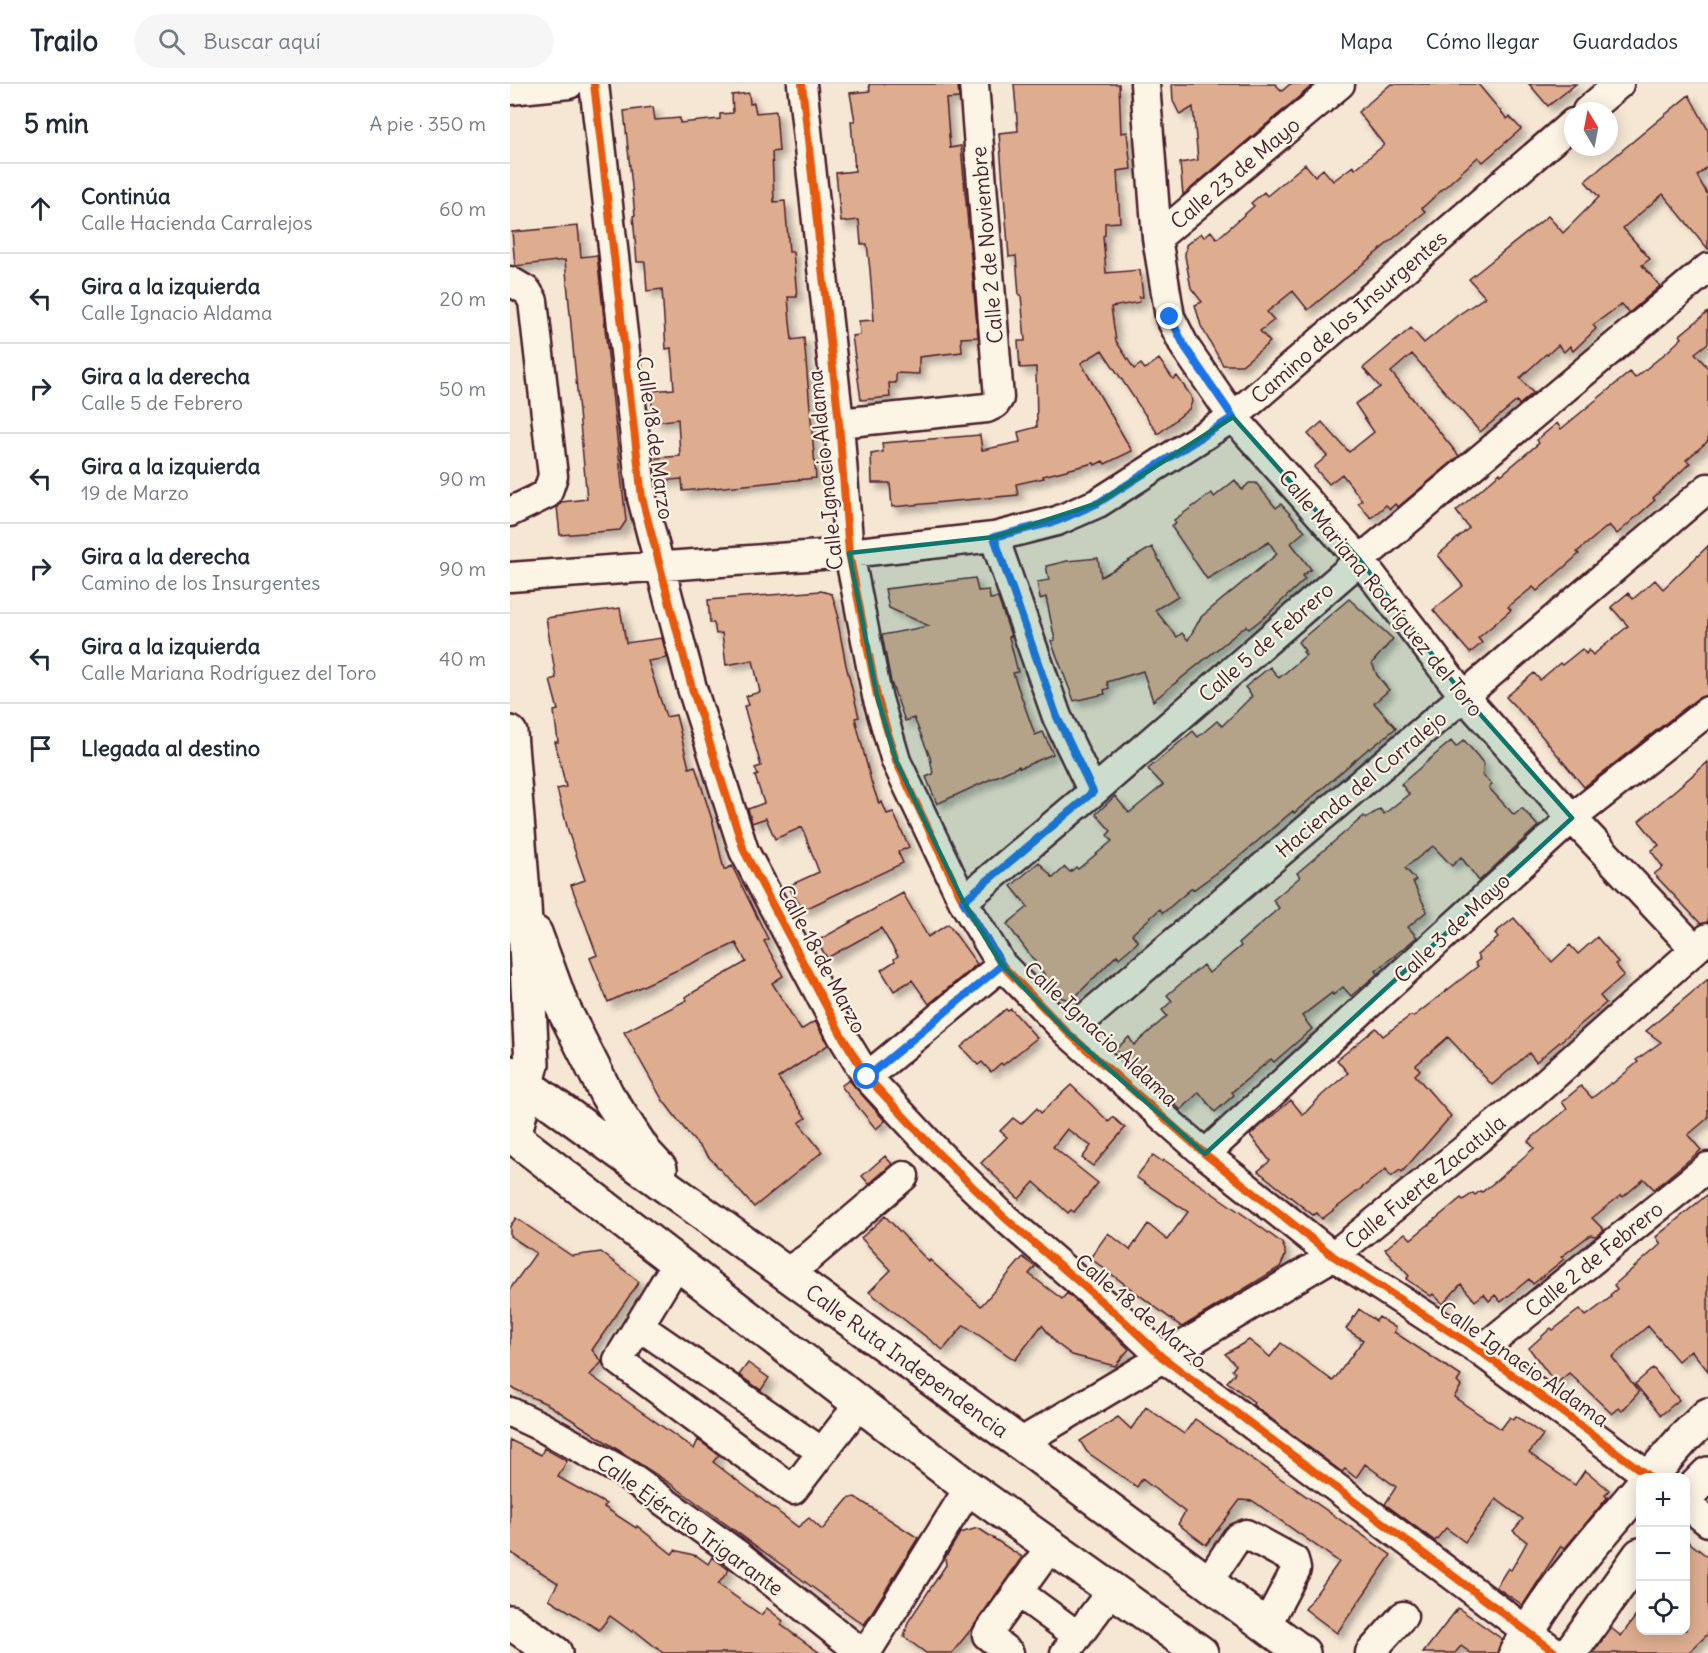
<!DOCTYPE html>
<html lang="es">
<head>
<meta charset="utf-8">
<style>
  body { margin:0; font-family:Delius,sans-serif; background:#f6f6f7; color:#1f2937 }
  .controls { position:absolute; right:18px; bottom:18px; display:grid; overflow:hidden; border-radius:12px; box-shadow:0 3px 15px #0003 }
  .controls button { width:54px; height:54px; display:grid; place-items:center; padding:0; border:0; border-bottom:2px solid #e0e1e3; background:#fff; color:#1f2937; font:30px sans-serif }
  .compass { position:absolute; left:1054px; top:18px; width:54px; height:54px; border-radius:50%; background:#fff; box-shadow:0 3px 15px #0003; rotate:350deg }
  .stop { position:absolute; width:18px; height:18px; margin:-14px; border:4px solid #1a73e8; border-radius:50%; background:#fff }
  .stop.end { background:#1a73e8; border-color:#fff; box-shadow:0 2px 6px #0008 }
  .list { margin:0; padding:0; list-style:none }
  h2 { display:flex; justify-content:space-between; align-items:center; height:78px; margin:0; padding:0 24px; font-size:26px }
  h2 small { font-size:20px; font-weight:400; color:#747a83 }
  .list li { display:grid; grid-template-columns:39px 1fr auto; gap:18px; align-items:center; box-sizing:border-box; height:90px; padding:0 24px; border-top:2px solid #e0e1e3 }
  .list b { display:block; font-size:22px; white-space:nowrap }
  .list p { margin:0; font-size:20px; white-space:nowrap; color:#747a83 }
  .list em { font-size:20px; font-style:normal; color:#747a83 }
  .icon { flex:none; width:33px; height:33px; fill:none; stroke:currentColor; stroke-width:2; stroke-linecap:round; stroke-linejoin:round }
  .map { position:relative; flex:none; width:1198px; height:1569px; overflow:hidden }
  header { display:flex; align-items:center; gap:36px; box-sizing:border-box; height:84px; padding:0 30px; background:#fff; border-bottom:2px solid #e0e1e3 }
  header strong { font-size:28px }
  nav { display:flex; gap:33px; margin-inline-start:auto; font-size:21px }
  .search { width:420px; height:54px; background:#f6f6f7; display:flex; align-items:center; gap:15px; box-sizing:border-box; padding:0 21px; border-radius:33px; color:#747a83; font-size:22px }
  main { display:flex }
  aside { flex:1; background:#fff }
  .map>svg:first-child { display:block }
  .building { fill:#dead90; stroke:#4a1f2b; stroke-width:1.5; filter:url(#shadow) }
  .lines { fill:none; stroke-linecap:round; stroke-linejoin:round }
  .minor-casing { stroke:#4a1f2b; stroke-width:33 }
  .major-casing { stroke:#4a1f2b; stroke-width:38 }
  .minor { stroke:#fcf5e5; stroke-width:28 }
  .major { stroke:#fcf5e5; stroke-width:33 }
  .cycleway-casing { stroke:#fcf5e5; stroke-width:11 }
  .cycleway { stroke:#e8590c; stroke-width:8 }
  .route { stroke:#1a73e8; stroke-width:8 }
  .marked { fill:#0f766e; fill-opacity:0.2; stroke:#0f766e; stroke-width:4.5; stroke-linejoin:round }
  .labels { text-anchor:middle; dominant-baseline:central; stroke-width:4.5; stroke-linejoin:round; paint-order:stroke }
  .street-label { font-size:21px; fill:#4a1f2b; stroke:#fcf5e5 }
</style>
</head>
<body>
<header>
<strong>Trailo</strong>
<div class="search"><svg class="icon" aria-label="search" viewBox="0 0 24 24"><circle cx="10" cy="10" r="6"/><path d="M15 15l6 6"/></svg>Buscar aquí</div>
<nav><a>Mapa</a><a>Cómo llegar</a><a>Guardados</a></nav>
</header>
<main>
<aside>
<h2>5 min<small>A pie · 350 m</small></h2>
<ul class="list">
<li><svg class="icon" aria-label="ahead" viewBox="0 0 24 24"><path d="M12 20V5M6 11l6-6 6 6"/></svg><div><b>Continúa</b><p>Calle Hacienda Carralejos</p></div><em>60 m</em></li>
<li><svg class="icon" aria-label="left" viewBox="0 0 24 24"><path d="M17 20v-9H6M10 6l-5 5 5 5"/></svg><div><b>Gira a la izquierda</b><p>Calle Ignacio Aldama</p></div><em>20 m</em></li>
<li><svg class="icon" aria-label="right" viewBox="0 0 24 24"><path d="M7 20v-9h11M14 6l5 5-5 5"/></svg><div><b>Gira a la derecha</b><p>Calle 5 de Febrero</p></div><em>50 m</em></li>
<li><svg class="icon" aria-label="left" viewBox="0 0 24 24"><path d="M17 20v-9H6M10 6l-5 5 5 5"/></svg><div><b>Gira a la izquierda</b><p>19 de Marzo</p></div><em>90 m</em></li>
<li><svg class="icon" aria-label="right" viewBox="0 0 24 24"><path d="M7 20v-9h11M14 6l5 5-5 5"/></svg><div><b>Gira a la derecha</b><p>Camino de los Insurgentes</p></div><em>90 m</em></li>
<li><svg class="icon" aria-label="left" viewBox="0 0 24 24"><path d="M17 20v-9H6M10 6l-5 5 5 5"/></svg><div><b>Gira a la izquierda</b><p>Calle Mariana Rodríguez del Toro</p></div><em>40 m</em></li>
<li><svg class="icon" aria-label="arrive" viewBox="0 0 24 24"><path d="M6 21V4h12l-3 4 3 4H6"/></svg><div><b>Llegada al destino</b></div></li>
</ul>
</aside>
<div class="map">
<svg width="1198" height="1569" viewBox="0 0 1198 1569">
  <defs>
    <filter id="shadow"><feDropShadow dx="5.5" dy="5.5" stdDeviation="3" flood-color="#0004"/></filter>
  </defs>
  <rect width="100%" height="100%" fill="#f6e7d4"/>
  <filter id="ink" filterUnits="userSpaceOnUse"><feTurbulence type="fractalNoise" baseFrequency=".0167" numOctaves="2"/><feDisplacementMap in="SourceGraphic" scale="12" xChannelSelector="R" yChannelSelector="G"/><feConvolveMatrix kernelMatrix="1 2 1 2 8 2 1 2 1" color-interpolation-filters="sRGB"/></filter>
  <g filter="url(#ink)">
    <!-- building -->
    <path class="building" d="M359,0H448L449,14L436,15L440,64L451,62L468,253L451,254L452,268L409,273V290L386,289V299H379L380,313L351,316L342,252L350,251L349,237L364,236L360,186L357,160H351L349,136L331,138L326,89L345,87L341,37H345L340,9L360,7Z
      M504,0H609L611,49L617,48L621,85L607,87L610,138L595,139V151L593,152L596,189L630,186L633,213H629L630,218L601,223L606,257L624,285L631,280L635,285L649,275L663,295L667,292L681,312L682,318L679,325L648,350L592,266L571,279L622,367L595,380L593,377L585,381L584,379L533,392L534,394L506,400L508,411L382,423L380,399H362L361,370L373,368L372,359L470,351L472,366L510,358L508,348L527,343L526,283L510,284L508,257H515L511,211H509L506,172L499,173L489,49L508,47Z
      M662,0H765L772,7L780,0H804L673,111L670,79L688,76L683,23L670,31L663,17Z
      M881,0H968L997,35L1000,33L1011,45L973,78L968,73L912,124L915,128L798,226L783,207L757,228L764,236L750,247L760,258L732,281H713L691,242L685,221L692,218L681,204L675,172L676,161L691,149L694,153L701,147L707,155L744,122L741,119L754,108L757,112L795,80L805,92L813,85L823,97L843,82L845,85L874,61L848,28Z
      M1019,0H1066L1038,22Z
      M239,9L240,20L244,19L246,29L266,27L269,67L262,68L264,118L275,117L279,168H283L287,213H278L280,238L282,256L294,254L306,394L173,407L172,395L148,397L146,374L170,372L168,335L146,338V333L143,334L141,307L164,305L161,264L156,265L152,205L137,207L135,178H127L123,132L125,131L114,27L143,23L145,36L170,34V39L210,35V30L223,29L222,11Z
      M1179,11L1198,46V82L1187,92L1198,111V165L1153,110L1113,144L1140,175L1132,181L1150,202L1119,229L1112,220L1083,241L1086,245L1063,267L1060,262L1054,268L1048,261L1037,271L1036,270L1010,294L1023,309L1009,321L1007,317L970,348L902,270L881,288L949,372L888,423L885,420L880,425L876,421L861,434L848,419L852,416L832,390L819,400L804,383L817,372L798,350L812,338L839,368L864,348L845,320L870,303L853,284L901,244L914,259L948,231L975,213L959,195L1038,132L1053,149L1089,113L1075,97Z
      M68,142L71,173L87,171L116,437L110,446L50,451L47,423L51,418L77,415L55,176L5,182L2,148Z
      M1198,228V259L1185,269L1198,284V357L1176,376L1180,379L1143,414L1145,416L1107,450L1099,441L1067,468L1069,470L1027,507L1023,503L998,523L1001,526L968,554L972,559L960,569L923,526L953,502L928,471L959,444L946,427L990,389L991,391L1029,359L1027,356L1047,339L1051,345L1120,288L1125,294L1158,267L1172,254L1170,251Z
      M725,396L732,406L739,399H746L766,424L771,420L795,447L781,459L801,485L792,492L795,495L757,531L739,545L736,542L643,617L633,587L597,598L599,604L594,606L595,610L564,617L541,557L545,556L536,513L530,515L527,498L539,496L536,482L557,477L588,474L591,493L642,463L668,512L645,526L667,553L672,549L678,556L691,533L767,470L759,458L697,495L661,442L666,439L664,436L702,409L704,413Z
      M1198,462V611L1188,614L1074,703L1021,639L996,613L1024,589L1030,596L1050,579L1052,581L1072,565L1076,570L1079,566L1083,571L1118,542L1101,523L1118,509L1123,515L1145,496L1153,505Z
      M465,494L468,507L479,506L480,515L488,514L501,552L499,553L508,588L503,589L525,651L533,648L543,670L510,684L509,682L427,720L416,693L423,690L420,673L404,634L395,637L381,598L372,551L419,542L379,524L375,505Z
      M311,507L322,510L329,534H327L336,581L349,633L345,634L361,697L369,720L372,718L377,730L383,728L399,763L388,768L393,779L293,826L278,802L309,788L292,743L265,755L256,734L242,739L238,725L254,719L245,692L248,691L245,684L251,682L234,622L239,621L236,612L250,608L243,576L216,581L212,549L206,550L204,539H200L198,516Z
      M839,515L883,555L862,579L867,591L879,606L864,619L886,644L860,665L859,664L784,729L783,727L730,772L683,806L682,804L653,829L650,825L622,850L628,858L609,874L607,871L562,916L552,914L497,840L518,823L501,802L529,778L543,794L555,783L560,788L566,783L568,785L602,757L597,751L601,747L586,730L605,712L619,729L653,701L638,685L683,647L688,653L707,637L712,642L742,612L735,603L760,583L769,594L796,571L793,568L795,567L788,558Z
      M110,524L116,559L152,554L157,574L138,577L156,633L166,631L179,684L185,682L203,739L214,786L222,782L258,855L254,857L273,892L262,899L291,946L305,937L318,961L268,994L296,1034L289,1039L312,1068L244,1123L180,1052L152,1015L114,948L177,916L175,913L236,878L226,859L98,918L80,874L87,871L61,801L75,796L59,750L47,705L56,703L45,658H48L44,627L48,626L40,596L46,594L36,534Z
      M954,656L974,680L973,686L974,688L972,691L982,700L979,704L1004,731L1012,724L1028,742L969,797L951,773L942,782L923,762L895,784L906,796L903,798L917,827L898,843L907,853L866,887L868,889L865,892L841,912L833,903L823,911L822,909L792,932L802,945L764,978L761,975L722,1008L724,1011L705,1028L689,1008L671,1026L605,966L619,953L624,961L657,932L652,926L662,917L657,911L693,881L699,889L731,862L729,859L769,824L763,816L790,793L787,789L854,732L856,734L870,725L874,730L899,710L891,700L941,657L946,663Z
      M1198,678V838L1191,840L1144,790L1153,783L1141,767L1149,761L1129,737Z
      M393,809L418,853L438,840L467,880L419,920L402,896L384,907L371,886L385,877L384,875L388,872L371,844L317,874L307,857Z
      M1004,834L1042,878L1060,861L1068,870L1087,853L1108,878L1105,880L1114,891L1090,912L1096,919L1026,978L1019,969L982,1001L938,953L906,981L910,986L905,991L941,1032L892,1088L890,1086L881,1093L876,1085L812,1135L807,1129L803,1131L748,1087L760,1077L740,1051L781,1016L793,1031L812,1011L838,989L827,976L866,944L873,952L900,932H904L968,882L965,879L970,875L967,871L988,854L985,849Z
      M1198,895V1034L1178,1051L1191,1066L1144,1105L1134,1095L1113,1113L1111,1111L1082,1134L1094,1146L1086,1152L1080,1151L1051,1173L1054,1175L1023,1200L1019,1195L991,1218L985,1211L979,1217L974,1210L965,1217L951,1200L933,1220L923,1210L921,1212L896,1195L899,1192L875,1165L895,1149L901,1155L951,1114L953,1116L963,1109L965,1111L970,1107L972,1108L986,1097L1024,1064L1018,1057L1057,1025L1052,1018L1071,1002L1082,1014L1101,999L1102,1000L1128,978L1126,976L1151,958L1136,947Z
      M496,925L498,927L501,925L527,954L493,981L491,979L481,988L472,978L468,981L451,963Z
      M339,996L375,1037L366,1045L331,1002Z
      M561,1001L599,1038L603,1033L615,1044L583,1082L572,1074L581,1062L557,1045L543,1063L588,1099L564,1128L561,1126L558,1129L524,1098L509,1115L471,1079L497,1053L490,1047L503,1034L511,1040L527,1024L531,1029Z
      M643,1071L653,1078L654,1076L738,1134L772,1159L775,1166V1172L770,1183L672,1243L580,1174L598,1149L620,1166L638,1140L657,1156L678,1128L626,1093Z
      M375,1072L382,1080L359,1100L352,1092Z
      M1198,1110V1287L1181,1266L1168,1277L1138,1242L1102,1273L1129,1308L1112,1327L1109,1324L1102,1330L1059,1289L1046,1300L1019,1264L1041,1244L1043,1246L1070,1225L1076,1232L1101,1213L1100,1211L1107,1205L1104,1201L1151,1160L1146,1153Z
      M375,1132L419,1178L420,1176L471,1222L513,1173L525,1183L519,1190L552,1215L557,1209L619,1265L605,1282L562,1271L546,1259L532,1241L505,1276L454,1241L433,1266L359,1208L381,1186L351,1154Z
      M6,1134L62,1172L91,1168L129,1198L82,1266L92,1278L80,1291L184,1365L188,1356L209,1371L203,1378L288,1443L299,1434L312,1446L338,1415L345,1413L408,1454L354,1541L161,1400L39,1321L0,1303V1205L26,1169L0,1152V1142Z
      M849,1225L866,1237L869,1233L886,1244L884,1248L951,1292L947,1298L951,1302L944,1313L991,1345L1000,1333L1003,1335L1006,1332L1033,1351L1019,1369L1065,1401L1075,1386L1099,1406L1095,1411L1097,1414L1055,1464L1051,1462L1013,1521L986,1503L998,1484L1001,1486L1017,1458L1003,1447L1013,1435L986,1415L955,1458L936,1444L925,1457L875,1420L886,1403L855,1380L846,1394L835,1385L832,1388L743,1321L744,1318L717,1298L725,1289L722,1286L726,1281L715,1270L739,1256L760,1273L771,1259L823,1297L853,1256L836,1245Z
      M238,1279L259,1294L251,1306L229,1291Z
      M1143,1284L1169,1316L1151,1331L1125,1300Z
      M636,1323L674,1350L685,1335L881,1471L827,1549L795,1525L829,1478L743,1417L730,1416L696,1461L668,1440L675,1428L632,1395L627,1403L577,1368L570,1357L608,1333L621,1345Z
      M0,1356L31,1371L34,1364L57,1377L48,1393L96,1420L94,1423L126,1444L127,1442L162,1470L165,1466L187,1472L198,1480L202,1473L219,1486L208,1500L251,1531L257,1524L273,1537L271,1541L310,1569H153L124,1546L122,1548L100,1532L89,1546L39,1515L48,1499L0,1468Z
      M468,1444L512,1473L463,1543L442,1569H416L394,1553L398,1538L436,1481L435,1474L450,1449Z
      M1176,1456L1198,1473V1550L1178,1569H1083L1101,1544L1111,1552L1131,1525V1546H1176Z
      M948,1524L992,1555L987,1569H961L951,1562L945,1569H913Z"/>
    <g class="lines">
      <defs>
        <path id="minor" d="M84,0L132,414L182,604L234,767L332,952L357,993L429,1070L495,1134L614,1237L652,1273L1046,1569
          M292,0L329,339L339,469L367,612L386,677L453,817L492,881L558,949L695,1070L823,1172L970,1267L1141,1394
          M635,0L647,154L660,233L675,263L723,333L850,476L954,612L1062,734L1185,865
          M0,6L59,0
          M1077,27L1109,0
          M647,154L830,0
          M0,197L17,207L23,217L43,392L37,410L0,428
          M329,339L477,324L485,320L489,314L464,0
          M484,453L547,633L583,708
          M0,493L339,469L484,453L547,437L588,419L723,333L1063,39
          M453,817L583,708L850,476L1198,184
          M558,949L1198,404
          M357,993L492,881
          M695,1070L1062,734L1198,627
          M167,1179L108,1276L283,1406L350,1319
          M275,1189L298,1174L394,1092
          M129,1242L312,1368
          M970,1267L1198,1083
          M0,1328L30,1342L113,1388L227,1470L352,1569
          M510,1359L823,1172L1022,1011L1198,854
          M1176,1420L1198,1438
          M698,1498L727,1454L736,1450L784,1476L786,1485L756,1542
          M508,1508L568,1552
          M356,1569L459,1404
          M499,1569L477,1551L541,1462
          M555,1569L602,1506
          M860,1569L893,1532"/>
        <path id="major" d="M0,649L14,821L22,980L4,1053
          M25,849L51,920L97,1011L135,1069L150,1085
          M0,989L510,1359L793,1569
          M0,1050L459,1404L691,1569
          M1139,1394L1173,1355L1198,1331
          M1176,1412L1198,1390
          M0,1538L45,1569
          M1006,1569C1037,1508 1087,1456 1130,1404
          M1060,1569L1130,1471"/>
      </defs>
      <!-- minor casing -->
      <use href="#minor" class="minor-casing"/>
      <!-- major casing -->
      <use href="#major" class="major-casing"/>
      <!-- minor -->
      <use href="#minor" class="minor"/>
      <!-- major -->
      <use href="#major" class="major"/>
      <defs>
        <path id="cycleway" d="M84,0L132,414L182,604L234,767L332,952L357,993L429,1070L495,1134L614,1237L652,1273L1046,1569
          M292,0L329,339L339,469L367,612L386,677L453,817L492,881L558,949L695,1070L823,1172L970,1267L1141,1394"/>
      </defs>
      <!-- cycleway casing -->
      <use href="#cycleway" class="cycleway-casing"/>
      <!-- cycleway -->
      <use href="#cycleway" class="cycleway"/>
    </g>
  </g>
  <g class="lines" filter="url(#ink)">
    <!-- route -->
    <path class="route" d="M357,993L492,881L453,817L583,708L547,633L484,453L547,437L588,419L723,333L675,263L660,233"/>
  </g>
  <!-- marked area -->
  <path class="marked" d="M723,333L850,476L954,612L1062,734L695,1070L558,949L492,881L453,817L386,677L367,612L339,469L484,453L588,419Z"/>
  <g class="labels">
    <!-- street labels -->
    <g class="street-label">
      <text transform="translate(725 89) rotate(-40)">Calle 23 de Mayo</text>
      <text transform="translate(477 161) rotate(-95)">Calle 2 de Noviembre</text>
      <text transform="translate(839 233) rotate(-41)">Camino de los Insurgentes</text>
      <text transform="translate(145 354) rotate(82)">Calle 18 de Marzo</text>
      <text transform="translate(315 386) rotate(-96)">Calle Ignacio Aldama</text>
      <text transform="translate(871 509) rotate(51)">Calle Mariana Rodríguez del Toro</text>
      <text transform="translate(756 558) rotate(-41)">Calle 5 de Febrero</text>
      <text transform="translate(851 700) rotate(-40)">Hacienda del Corralejo</text>
      <text transform="translate(942 844) rotate(-43)">Calle 3 de Mayo</text>
      <text transform="translate(312 875) rotate(62)">Calle 18 de Marzo</text>
      <text transform="translate(591 950) rotate(43)">Calle Ignacio Aldama</text>
      <text transform="translate(915 1098) rotate(-39)">Calle Fuerte Zacatula</text>
      <text transform="translate(1084 1175) rotate(-39)">Calle 2 de Febrero</text>
      <text transform="translate(631 1227) rotate(40)">Calle 18 de Marzo</text>
      <text transform="translate(397 1277) rotate(36)">Calle Ruta Independencia</text>
      <text transform="translate(1014 1280) rotate(35)">Calle Ignacio Aldama</text>
      <text transform="translate(180 1441) rotate(36)">Calle Ejército Trigarante</text>
    </g>
  </g>
</svg>
<div class="controls">
<button>+</button>
<button>−</button>
<button><svg class="icon" aria-label="locate" viewBox="0 0 24 24"><circle cx="12" cy="12" r="6"/><path d="M12 2v4M12 18v4M2 12h4M18 12h4"/></svg></button>
</div>
<svg class="compass" viewBox="-18 -18 36 36"><path d="M0-13l5 13h-10z" fill="#e53935"/><path d="M0 13l5-13h-10z" fill="#747a83"/></svg>
<div class="stop" style="left:357px;top:993px"></div>
<div class="stop end" style="left:660px;top:233px"></div>
</div>
</main>
</body>
</html>
